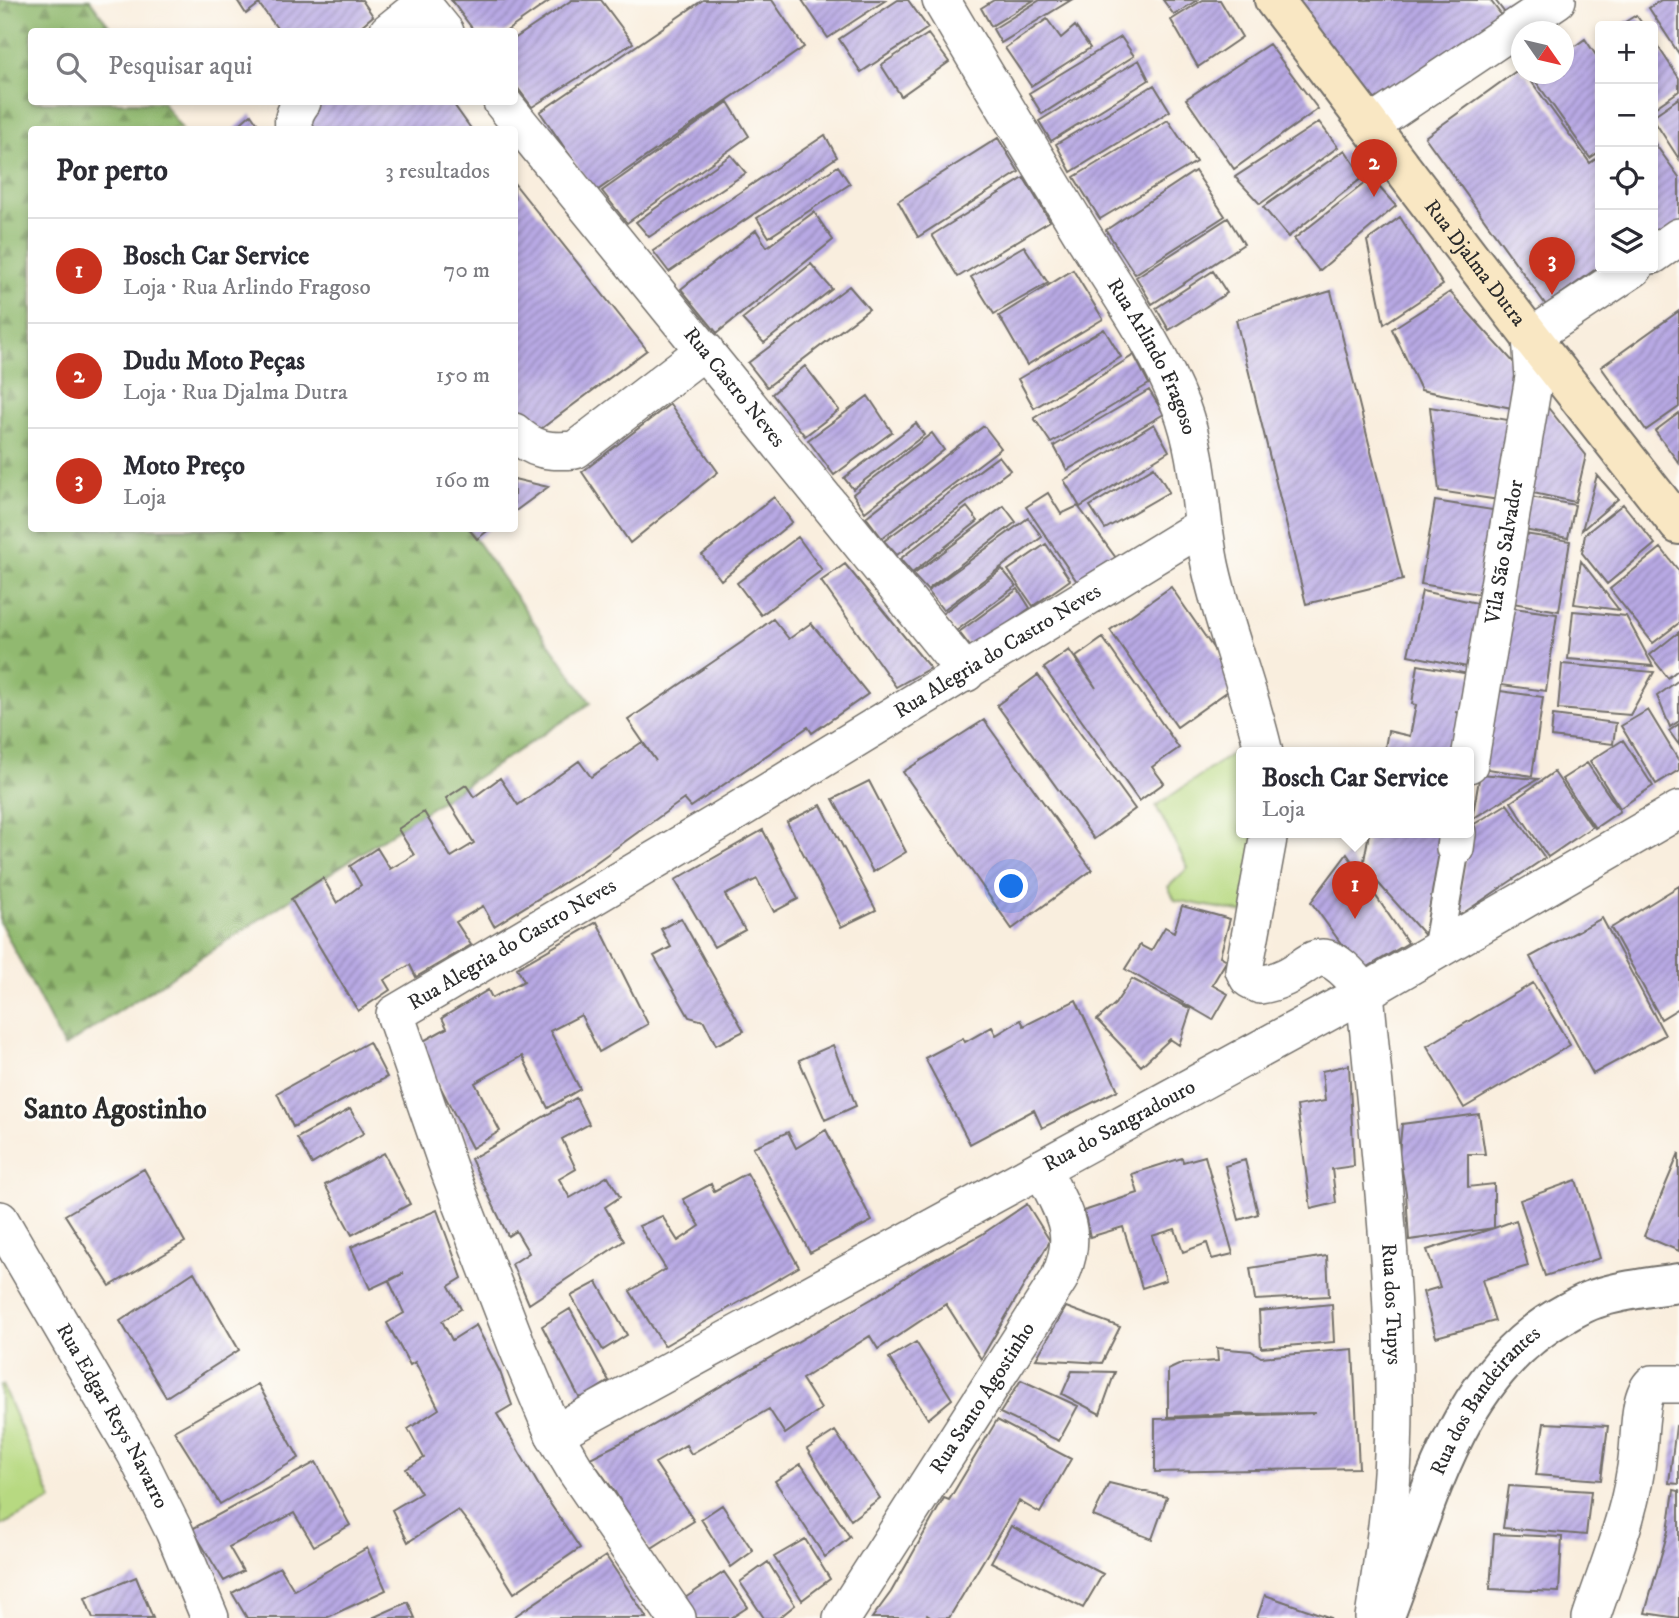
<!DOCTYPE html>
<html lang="pt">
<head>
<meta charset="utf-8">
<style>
  body { margin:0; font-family:"IM FELL DW Pica",serif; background:#f7f7f7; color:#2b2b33 }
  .controls { position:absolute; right:21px; top:21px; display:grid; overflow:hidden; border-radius:7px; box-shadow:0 4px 10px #0003 }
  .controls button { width:63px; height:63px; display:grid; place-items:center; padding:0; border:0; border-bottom:2px solid #e1e1e2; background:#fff; color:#2b2b33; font:35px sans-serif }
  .compass { position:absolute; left:1511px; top:21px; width:63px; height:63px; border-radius:50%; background:#fff; box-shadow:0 4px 10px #0003; rotate:124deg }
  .you { position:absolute; left:1012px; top:887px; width:24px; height:24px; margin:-18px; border:5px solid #fff; border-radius:50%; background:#1a73e8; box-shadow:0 0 0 10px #1a73e833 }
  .badge { display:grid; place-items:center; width:46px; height:46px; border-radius:50%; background:#c8321e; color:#fff; font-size:23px; font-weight:700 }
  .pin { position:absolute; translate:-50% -58px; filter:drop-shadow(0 2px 4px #0008) }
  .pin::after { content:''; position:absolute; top:37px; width:24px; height:21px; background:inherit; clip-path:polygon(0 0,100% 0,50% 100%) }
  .popup { position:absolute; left:1236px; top:747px; width:238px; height:91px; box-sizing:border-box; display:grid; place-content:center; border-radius:7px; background:#fff; filter:drop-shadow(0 2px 5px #0005); font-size:23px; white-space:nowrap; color:#7c7c81 }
  .popup b { font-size:26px; color:#2b2b33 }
  .popup::after { content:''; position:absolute; left:50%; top:100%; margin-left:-14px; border:14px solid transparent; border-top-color:#fff }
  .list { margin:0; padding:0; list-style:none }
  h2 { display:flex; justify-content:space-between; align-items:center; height:91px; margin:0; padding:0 28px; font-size:30px }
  h2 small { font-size:23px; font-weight:400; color:#7c7c81 }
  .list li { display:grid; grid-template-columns:46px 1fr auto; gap:21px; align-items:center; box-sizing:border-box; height:105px; padding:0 28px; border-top:2px solid #e1e1e2 }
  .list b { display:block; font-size:26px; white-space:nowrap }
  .list p { margin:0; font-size:23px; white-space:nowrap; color:#7c7c81 }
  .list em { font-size:23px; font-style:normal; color:#7c7c81 }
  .icon { flex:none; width:38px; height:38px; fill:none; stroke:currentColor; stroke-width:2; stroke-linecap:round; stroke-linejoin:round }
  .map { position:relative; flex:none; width:1679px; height:1618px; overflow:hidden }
  .search { position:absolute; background:#fff; box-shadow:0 4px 10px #0003; left:28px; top:28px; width:490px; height:77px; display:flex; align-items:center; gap:18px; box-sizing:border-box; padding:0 24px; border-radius:7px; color:#7c7c81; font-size:26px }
  .panel { position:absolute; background:#fff; box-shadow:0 4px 10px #0003; left:28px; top:126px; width:490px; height:406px; border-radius:7px }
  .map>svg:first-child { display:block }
  .grass { fill:#b7d981; stroke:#718256; stroke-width:2 }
  .forest { fill:url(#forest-firs); stroke:#5e724d; stroke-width:2 }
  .building { fill:url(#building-hatch) }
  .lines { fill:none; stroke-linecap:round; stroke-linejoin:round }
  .pedestrian-casing { stroke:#736f6a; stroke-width:32 }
  .minor-casing { stroke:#736f6a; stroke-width:40 }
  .tertiary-casing { stroke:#736f6a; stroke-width:42 }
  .secondary-casing { stroke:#736f6a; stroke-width:42 }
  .pedestrian { stroke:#fff; stroke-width:28 }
  .minor { stroke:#fff; stroke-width:37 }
  .tertiary { stroke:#fff; stroke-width:38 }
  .secondary { stroke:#f9e7c3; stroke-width:38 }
  .labels { text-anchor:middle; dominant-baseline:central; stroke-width:6; stroke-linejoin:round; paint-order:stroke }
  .street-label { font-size:21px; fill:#2b2b2b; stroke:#fdfcf7 }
  .district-label { font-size:28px; font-weight:bold; fill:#2b2b2b; stroke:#fdfcf7 }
</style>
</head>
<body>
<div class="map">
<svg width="1679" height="1618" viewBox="0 0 1679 1618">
  <defs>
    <pattern id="forest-firs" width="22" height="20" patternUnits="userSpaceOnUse" patternTransform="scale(1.75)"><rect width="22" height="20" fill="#91b96f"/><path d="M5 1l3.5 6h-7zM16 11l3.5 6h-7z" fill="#77975b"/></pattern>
    <pattern id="building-hatch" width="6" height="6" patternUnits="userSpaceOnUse" patternTransform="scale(1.75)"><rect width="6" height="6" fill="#b8a9e4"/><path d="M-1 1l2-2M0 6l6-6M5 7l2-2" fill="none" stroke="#968ab9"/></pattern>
  </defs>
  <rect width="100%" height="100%" fill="#fdfcf7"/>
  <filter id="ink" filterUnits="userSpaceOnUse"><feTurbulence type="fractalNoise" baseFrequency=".0143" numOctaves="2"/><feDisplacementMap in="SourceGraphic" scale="14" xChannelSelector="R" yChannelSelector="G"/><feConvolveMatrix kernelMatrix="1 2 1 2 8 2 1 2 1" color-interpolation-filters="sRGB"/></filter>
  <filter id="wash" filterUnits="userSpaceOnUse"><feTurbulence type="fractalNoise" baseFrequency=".00686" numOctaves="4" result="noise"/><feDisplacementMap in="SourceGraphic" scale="28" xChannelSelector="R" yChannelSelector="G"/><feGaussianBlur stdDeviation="1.57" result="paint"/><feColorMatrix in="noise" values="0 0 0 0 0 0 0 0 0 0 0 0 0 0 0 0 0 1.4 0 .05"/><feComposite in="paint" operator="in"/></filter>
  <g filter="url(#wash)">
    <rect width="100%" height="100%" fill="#f9eede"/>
    <!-- grass -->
    <path class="grass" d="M1249,742L1251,753H1241V833H1258L1245,913L1175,900L1168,887L1188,868L1156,806Z
      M0,1385H2L52,1500L0,1526Z"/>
    <!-- forest -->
    <path class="forest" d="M0,0H90L113,31L32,32V102H162L182,129L32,130V528L468,529L591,703L64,1047L0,922Z"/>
    <g id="blocks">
      <!-- building -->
      <path class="building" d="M237,0H362L373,16L354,32H280L259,4L246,14Z
        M451,0H551L505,32H475Z
        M572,0H601L633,43L532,107L514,83V39Z
        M703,0H772L804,47L595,192L540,112Z
        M802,0H886L828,38Z
        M898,0H908L928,28L861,72L839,39Z
        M994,0H1034L991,26L981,8Z
        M1040,0H1071L1001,43L993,29Z
        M1163,0H1197L1174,15Z
        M1203,0H1220L1242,37L1198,67L1171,20Z
        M1292,0H1490L1508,24L1373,116Z
        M1495,0H1538L1514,25Z
        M1661,0H1679V54L1649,8Z
        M1636,15L1644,26H1619Z
        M1047,19L1061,38L1075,26L1090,48L1031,86L1005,48Z
        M928,34L949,62L901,96L881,65Z
        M1121,37L1134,56L1042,114L1029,93Z
        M1585,39L1600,61V151L1590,158L1532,76L1536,74H1564V54Z
        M1653,39L1679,78V91L1653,109Z
        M1269,44L1318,109L1234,169L1186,99Z
        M1139,60L1149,80L1051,141L1039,121Z
        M1522,67V74H1526L1590,163L1600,156V266L1546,305L1425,137Z
        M1154,85L1170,111L1071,172L1056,144Z
        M1679,98V159L1653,119V116Z
        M322,102H452L472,130H307L306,114Z
        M728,102L749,136L627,223L602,191Z
        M251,114L262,130H233Z
        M1168,120L1196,162L1100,219L1074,177Z
        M1319,122L1338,147L1260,204L1235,177Z
        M825,135L837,157L669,272L653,251Z
        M998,138L1019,172L918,237L898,201Z
        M1653,141L1679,177V233L1653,249Z
        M1345,150L1363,177L1288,237L1263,207Z
        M731,155L746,173L649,237L636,222Z
        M838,166L850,184L769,237L757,218Z
        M1195,171L1225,216L1135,274L1106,230Z
        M1024,178L1050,221L958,277L932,235Z
        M1371,178L1396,206L1319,271L1294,239Z
        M514,183L647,350L530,437L514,415Z
        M814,212L833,240L717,333L681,289L756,230L767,247Z
        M1400,217L1443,285L1384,324L1367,241Z
        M1228,218L1244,244L1152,304L1136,277Z
        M1024,246L1048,283L994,314L971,277Z
        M811,264L832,289L764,343L742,319Z
        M1073,270L1103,319L1027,365L999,316Z
        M1213,271L1227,293L1169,330L1156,308Z
        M849,286L869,309L767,387L748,363Z
        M1331,291L1403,580L1306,604L1236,320Z
        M1450,292L1526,376L1517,409L1421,390L1392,329Z
        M1679,311V407L1646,430L1601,367Z
        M1104,329L1121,357L1034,408L1018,379Z
        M1134,355L1149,384L1051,443L1034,418Z
        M805,366L839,410L805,436L772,394Z
        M1149,390L1164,414L1067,470L1054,446Z
        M868,396L892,432L834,475L808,440Z
        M1542,400L1586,455L1575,502L1524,491Z
        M670,404L718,472L630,543L582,472Z
        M1430,407L1514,421L1499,500L1439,491Z
        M1679,413V463L1655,431Z
        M916,423L924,435L853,489L844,478Z
        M1154,424L1169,451L1080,507L1064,480Z
        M984,426L1001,448L882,538L866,517Z
        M932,433L944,450L865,512L853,494Z
        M999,456L1010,470L897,555L884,541Z
        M1154,467L1169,492L1105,529L1090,506Z
        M1597,475L1618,499L1582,530Z
        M514,479L548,487L514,512Z
        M1048,493L1061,514L1078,506L1116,558L1078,583L1026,507Z
        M1525,496L1575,505L1568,538L1518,529Z
        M774,497L792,522L721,580L702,555Z
        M1435,501L1499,511L1485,595L1421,584Z
        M1623,504L1655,544L1607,584L1582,553L1585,534Z
        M1004,506L1016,522L927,590L913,575Z
        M967,507L978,521L912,573L900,559Z
        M1028,518L1042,537L943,610L928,591Z
        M468,528H491L477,539Z
        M1518,533L1570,541L1559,611L1507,602Z
        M798,537L822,570L761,615L737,583Z
        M1046,544L1070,580L1033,606L1008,570Z
        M1661,548L1679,571V623L1653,643L1610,589Z
        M1581,561L1619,610L1574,604Z
        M845,564L930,668L896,687L821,581Z
        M1002,569L1016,586L956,631L942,614Z
        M1171,587L1238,684L1177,727L1110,630Z
        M1018,589L1030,608L973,650L959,632Z
        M1422,591L1486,605L1472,668L1408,655Z
        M1506,607L1557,614L1546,691L1494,684Z
        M1573,611L1626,616L1653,666L1568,659Z
        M773,619L789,639L811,623L868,694L812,733L808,727L691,807L684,799L591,866L494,926L483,906L456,922L471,945L416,977L410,965L384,980L390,990L358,1011L291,899L323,878L337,903L361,885L350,866L377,848L390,869L414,855L398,829L424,812L451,857L474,843L446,798L466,785L474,797L500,778L518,805L579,761L591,777L642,742L656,761L628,720L742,642Z
        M1679,632V669L1668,678L1650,655Z
        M1103,638L1179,748L1152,767L1164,783L1139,801L1044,668L1069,650L1096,688L1076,657Z
        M1562,664L1654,672L1630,715L1558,709Z
        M1418,665L1475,675L1469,714L1455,712L1470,715L1463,753H1384L1388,731L1410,736L1416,705L1412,704Z
        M1038,675L1135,809L1094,839L997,705Z
        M1679,680V721L1670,727L1657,696Z
        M1493,690L1543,697L1532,776L1482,768Z
        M1648,710L1679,761V770L1656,784L1621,726Z
        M1553,715L1616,723L1613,744L1551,737Z
        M984,720L1092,870L1012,929L903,772Z
        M1679,724V745L1669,731Z
        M1623,740L1653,786L1620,808L1590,761Z
        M1587,763L1620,811L1595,828L1562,779Z
        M1554,772L1592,827L1548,857L1511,802Z
        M1480,774L1538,779L1472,819Z
        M869,781L906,852L873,872L833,799Z
        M1507,804L1545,858L1456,918L1471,826Z
        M821,805L876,910L841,927L787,822Z
        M763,830L798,899L774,912L757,879L725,895L745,930L714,947L675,880Z
        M1369,833H1448L1428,939L1363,866Z
        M1347,854L1408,943L1361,971L1311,902Z
        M1679,886V1008L1661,1019L1611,928Z
        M1182,906L1230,919L1220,956L1227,960L1212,985L1228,994L1213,1020L1125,969L1140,945L1151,951L1165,927L1174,932Z
        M681,918L744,1031L716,1045L704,1021L689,1017L654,956L671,947L661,929Z
        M1602,918L1665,1035L1593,1074L1530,957Z
        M597,922L648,1024L599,1052L581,1015L550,1031L580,1089L548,1108L522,1056L475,1083L500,1131L472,1148L418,1044L447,1028L442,1018L488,990L492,998L524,981L517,968Z
        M1132,979L1191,1009L1179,1045L1170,1039L1141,1066L1097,1020L1115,1004Z
        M1533,983L1570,1045L1464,1108L1427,1046Z
        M1076,1000L1118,1090L1042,1128L1034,1110L970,1144L925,1058L963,1038L965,1042L992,1027L996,1035L1021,1020L1024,1026Z
        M369,1042L387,1077L293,1127L277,1093Z
        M833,1045L856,1106L825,1120L799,1060Z
        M1349,1065L1354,1166L1332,1169L1336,1203L1311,1209L1297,1106L1325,1101L1322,1071Z
        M576,1098L589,1124L562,1139L576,1169L559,1179L570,1198L608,1176L620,1197L605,1207L624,1241L529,1304L512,1264L529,1253L516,1231L508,1236L471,1159Z
        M350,1109L364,1133L312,1164L297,1138Z
        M1479,1114L1485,1154H1468V1187L1494,1184V1228L1516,1220L1528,1266L1482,1280L1495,1321L1436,1337L1423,1292L1440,1287L1427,1250L1494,1228L1409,1240L1406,1193L1399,1154L1402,1124Z
        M826,1130L872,1221L810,1253L753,1147L788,1132L796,1148Z
        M384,1153L410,1204L352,1235L325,1185Z
        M1679,1153V1251L1644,1236Z
        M1205,1156L1233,1254L1212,1259L1207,1243L1183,1252L1175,1229L1152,1236L1166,1280L1142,1288L1123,1227L1090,1237L1084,1211L1138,1193L1132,1174L1182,1158L1183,1162Z
        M1245,1160L1258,1214L1239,1220L1225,1166Z
        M144,1169L185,1242L110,1286L65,1215Z
        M747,1173L799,1267L664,1346L630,1291L666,1269L639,1226L662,1216L678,1241L700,1226L683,1199L711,1184L714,1191Z
        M1576,1180L1600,1258L1545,1276L1520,1200Z
        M1027,1204L1050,1241L981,1359L946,1304L878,1349L870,1336L802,1379L821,1409L785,1434L769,1409L691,1454L686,1445L655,1463L694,1521L650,1549L615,1492L590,1458L638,1434L875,1297L921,1267L981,1235Z
        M437,1210L462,1278L449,1286L461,1309L442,1321L452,1340L476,1325L500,1372L512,1405L497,1414L545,1496L580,1548L514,1593L479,1537L458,1510L408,1542L392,1510L421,1493L406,1469L424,1458L408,1429L439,1409L415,1362L410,1365L387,1323L404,1313L389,1281L404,1273L370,1289L351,1247Z
        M1327,1256L1329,1296L1255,1300L1250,1268Z
        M194,1272L239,1350L166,1397L120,1321Z
        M597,1282L627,1335L603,1350L571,1296Z
        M1332,1304L1334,1342L1261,1348L1259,1311Z
        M1066,1307L1120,1327L1102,1363L1036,1359Z
        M570,1309L609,1381L580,1399L542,1326Z
        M916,1342L952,1399L928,1419L889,1358Z
        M1217,1348L1251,1351L1261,1357L1353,1349L1359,1468L1155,1472V1419L1316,1413L1229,1414L1168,1417V1370L1183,1363L1218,1361Z
        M1072,1371L1115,1372L1100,1414L1062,1394Z
        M1021,1380L1078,1406L1059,1441L1000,1413Z
        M258,1384L299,1458L220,1504L174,1431Z
        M997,1420L1071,1459L1040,1513L1019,1501L949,1618H932L927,1615L925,1618H872L891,1592L944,1498L949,1500Z
        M1544,1423L1608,1426L1601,1480L1536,1475Z
        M1676,1426L1679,1427V1484L1669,1483Z
        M835,1431L880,1498L851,1520L807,1449Z
        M316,1462L350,1525L314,1546L294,1513L229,1547L243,1571L224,1581L192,1529Z
        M801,1464L850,1537L825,1557L775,1481Z
        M1109,1483L1167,1497L1152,1539L1093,1516Z
        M1509,1486L1591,1491L1586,1535L1503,1528Z
        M1674,1490L1679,1491V1618L1645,1613L1668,1531Z
        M722,1505L753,1551L731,1567L701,1519Z
        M1011,1526L1103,1574L1083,1608L991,1562Z
        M1494,1534L1562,1537L1559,1592L1490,1589Z
        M805,1539L830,1579L802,1600L774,1557Z
        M367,1548L386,1590L326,1618H247L232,1593L280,1567L294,1590Z
        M606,1556L647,1618H512Z
        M768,1562L795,1605L779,1618H764L740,1582Z
        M724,1572L748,1607L731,1618H694L682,1600Z
        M136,1577L153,1618H93L85,1598Z
        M1265,1595L1331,1618H1257Z
        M408,1602L415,1618H372Z"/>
    </g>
  </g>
  <g filter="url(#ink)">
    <use href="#blocks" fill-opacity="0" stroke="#736f6a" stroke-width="2"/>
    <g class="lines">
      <defs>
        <path id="pedestrian" d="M1437,951L1455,848"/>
        <g id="minor">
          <path d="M419,0L445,32"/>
          <path id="s1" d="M941,0C987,78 1034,155 1081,232C1116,289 1157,345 1181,407C1201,459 1199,516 1211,569C1225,631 1250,691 1264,753"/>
          <path d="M388,32L423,4"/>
          <path id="s2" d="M502,102L966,673"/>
          <path d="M1371,125L1557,0"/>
          <path d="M295,130C291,120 296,110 302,102"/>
          <path d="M1653,255L1679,237"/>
          <path d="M514,432C534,451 549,452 575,450L705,350"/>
          <path id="s3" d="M1469,764L1534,377L1531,337L1634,268"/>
          <path id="s4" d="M1269,833L1244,970L1249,979L1260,985C1318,976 1310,925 1365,992C1379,1145 1399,1300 1393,1454C1391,1509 1382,1563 1374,1618"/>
          <path d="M1455,848L1457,833"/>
          <path id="s5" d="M0,1220L136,1454L174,1531L210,1618"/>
          <path id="s6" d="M554,1434L1365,992L1679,810"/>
          <path id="s7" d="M677,1618L576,1471L554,1434L519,1351L449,1170L395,1014L719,822L1203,526"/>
          <path id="s8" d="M842,1618L1059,1279C1081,1231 1062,1212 1042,1168"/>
          <path d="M1591,1618C1609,1564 1633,1508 1638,1451C1640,1433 1639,1396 1652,1384H1679"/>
        </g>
        <g id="tertiary">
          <path id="s9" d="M1384,1618C1427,1509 1454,1373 1566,1313C1575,1308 1585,1302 1595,1299C1622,1290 1651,1287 1679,1283"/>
        </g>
        <g id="secondary">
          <path id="s10" d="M1274,0L1531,337L1679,525"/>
        </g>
      </defs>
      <!-- pedestrian casing -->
      <use href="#pedestrian" class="pedestrian-casing"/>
      <!-- minor casing -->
      <use href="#minor" class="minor-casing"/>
      <!-- tertiary casing -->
      <use href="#tertiary" class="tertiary-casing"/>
      <!-- secondary casing -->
      <use href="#secondary" class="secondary-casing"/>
      <!-- pedestrian -->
      <use href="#pedestrian" class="pedestrian"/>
      <!-- minor -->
      <use href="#minor" class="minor"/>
      <!-- tertiary -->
      <use href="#tertiary" class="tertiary"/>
      <!-- secondary -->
      <use href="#secondary" class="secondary"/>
    </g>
  </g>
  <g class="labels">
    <!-- street labels -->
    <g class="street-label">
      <text stroke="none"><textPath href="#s10" startOffset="331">Rua Djalma Dutra</textPath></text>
      <text stroke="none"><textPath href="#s1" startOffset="415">Rua Arlindo Fragoso</textPath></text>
      <text stroke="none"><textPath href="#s2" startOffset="368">Rua Castro Neves</textPath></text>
      <text stroke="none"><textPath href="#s3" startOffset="215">Vila São Salvador</textPath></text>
      <text stroke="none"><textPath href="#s7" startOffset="1374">Rua Alegria do Castro Neves</textPath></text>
      <text stroke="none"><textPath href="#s7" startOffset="807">Rua Alegria do Castro Neves</textPath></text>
      <text stroke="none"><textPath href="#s6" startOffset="644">Rua do Sangradouro</textPath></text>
      <text stroke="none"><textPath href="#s4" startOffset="600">Rua dos Tupys</textPath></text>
      <text stroke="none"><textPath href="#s8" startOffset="261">Rua Santo Agostinho</textPath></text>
      <text stroke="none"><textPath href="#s9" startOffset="242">Rua dos Bandeirantes</textPath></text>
      <text stroke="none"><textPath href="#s5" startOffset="226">Rua Edgar Reys Navarro</textPath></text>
    </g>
    <!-- district labels -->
    <g class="district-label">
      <text x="115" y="1109">Santo Agostinho</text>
    </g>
  </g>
</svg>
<div class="controls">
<button>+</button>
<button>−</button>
<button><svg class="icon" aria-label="locate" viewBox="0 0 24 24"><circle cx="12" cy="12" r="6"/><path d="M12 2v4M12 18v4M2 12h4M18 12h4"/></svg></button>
<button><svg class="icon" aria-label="layers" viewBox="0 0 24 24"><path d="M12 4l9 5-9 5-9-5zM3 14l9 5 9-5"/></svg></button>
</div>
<svg class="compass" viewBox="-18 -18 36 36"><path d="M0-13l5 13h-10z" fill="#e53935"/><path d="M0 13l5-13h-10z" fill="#7c7c81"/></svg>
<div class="you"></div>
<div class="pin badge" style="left:1355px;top:919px">1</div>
<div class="popup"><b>Bosch Car Service</b>Loja</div>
<div class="pin badge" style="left:1374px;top:197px">2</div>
<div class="pin badge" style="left:1552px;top:295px">3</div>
<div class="search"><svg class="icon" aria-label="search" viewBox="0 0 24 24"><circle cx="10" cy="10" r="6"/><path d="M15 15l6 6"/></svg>Pesquisar aqui</div>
<section class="panel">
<h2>Por perto<small>3 resultados</small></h2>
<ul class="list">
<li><span class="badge">1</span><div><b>Bosch Car Service</b><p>Loja · Rua Arlindo Fragoso</p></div><em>70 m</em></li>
<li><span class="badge">2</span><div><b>Dudu Moto Peças</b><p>Loja · Rua Djalma Dutra</p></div><em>150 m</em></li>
<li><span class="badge">3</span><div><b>Moto Preço</b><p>Loja</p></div><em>160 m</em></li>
</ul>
</section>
</div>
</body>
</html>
